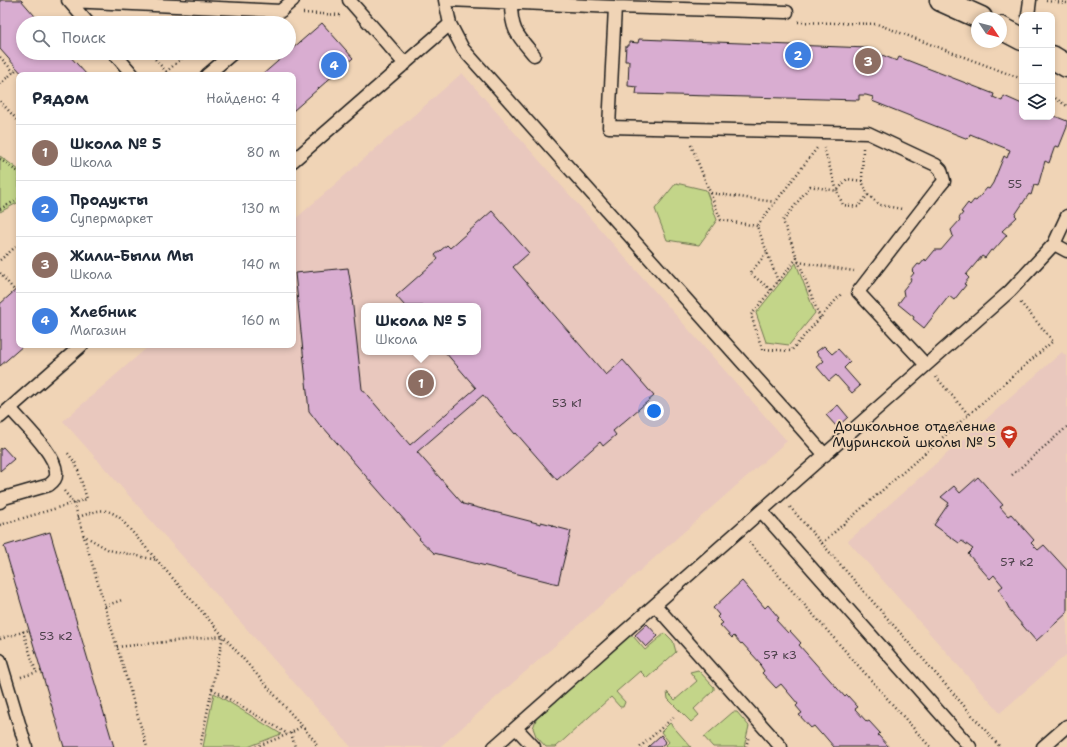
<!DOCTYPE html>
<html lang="ru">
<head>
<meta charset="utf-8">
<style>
  body { margin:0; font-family:"Shantell Sans",sans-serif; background:#f6f6f7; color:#1f2937 }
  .controls { position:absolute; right:12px; top:12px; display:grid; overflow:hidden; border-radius:8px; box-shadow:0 2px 6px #0003 }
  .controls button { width:36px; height:36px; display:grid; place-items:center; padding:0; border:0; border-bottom:1px solid #e0e1e3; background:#fff; color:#1f2937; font:20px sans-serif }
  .compass { position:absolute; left:971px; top:12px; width:36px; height:36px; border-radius:50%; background:#fff; box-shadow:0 2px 6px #0003; rotate:125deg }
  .you { position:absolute; left:654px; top:411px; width:14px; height:14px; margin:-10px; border:3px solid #fff; border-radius:50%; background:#1a73e8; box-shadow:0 0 0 6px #1a73e833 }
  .badge { display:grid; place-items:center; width:26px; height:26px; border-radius:50%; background:#c8321e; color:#fff; font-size:13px; font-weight:700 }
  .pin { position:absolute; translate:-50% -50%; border:2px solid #fff; box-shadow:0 1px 4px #0006 }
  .popup { position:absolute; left:361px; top:303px; width:120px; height:52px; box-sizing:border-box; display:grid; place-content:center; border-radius:8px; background:#fff; filter:drop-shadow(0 1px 3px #0005); font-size:13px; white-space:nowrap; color:#747a83 }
  .popup b { font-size:15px; color:#1f2937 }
  .popup::after { content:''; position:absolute; left:50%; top:100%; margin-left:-8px; border:8px solid transparent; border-top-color:#fff }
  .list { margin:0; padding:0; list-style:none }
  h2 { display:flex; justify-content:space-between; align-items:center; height:52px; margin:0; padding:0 16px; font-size:17px }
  h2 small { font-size:13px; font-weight:400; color:#747a83 }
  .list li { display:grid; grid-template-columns:26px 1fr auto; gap:12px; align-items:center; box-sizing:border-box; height:56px; padding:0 16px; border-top:1px solid #e0e1e3 }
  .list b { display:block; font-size:15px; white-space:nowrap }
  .list p { margin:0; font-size:13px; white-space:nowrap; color:#747a83 }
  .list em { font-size:13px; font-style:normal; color:#747a83 }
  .icon { flex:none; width:22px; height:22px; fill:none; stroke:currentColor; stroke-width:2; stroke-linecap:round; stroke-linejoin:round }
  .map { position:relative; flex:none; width:1067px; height:747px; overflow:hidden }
  .search { position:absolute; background:#fff; box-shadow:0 2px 6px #0003; left:16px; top:16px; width:280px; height:44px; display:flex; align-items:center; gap:10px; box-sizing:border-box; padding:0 14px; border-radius:22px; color:#747a83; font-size:15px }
  .panel { position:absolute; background:#fff; box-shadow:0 2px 6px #0003; left:16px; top:72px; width:280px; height:276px; border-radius:8px }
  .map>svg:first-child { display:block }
  .built { fill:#e9c8be; fill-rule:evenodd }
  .green { fill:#c3d589; stroke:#707852 }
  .building { fill:#d9add1; stroke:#1c1c1c }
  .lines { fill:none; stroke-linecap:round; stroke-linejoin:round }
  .service-casing { stroke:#1c1c1c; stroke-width:15 }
  .tertiary-casing { stroke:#1c1c1c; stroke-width:25 }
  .path { stroke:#1c1c1c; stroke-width:2.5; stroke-dasharray:1 3; stroke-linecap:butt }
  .service { stroke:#f0d4b6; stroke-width:12 }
  .tertiary { stroke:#f0d4b6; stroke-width:22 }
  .labels { text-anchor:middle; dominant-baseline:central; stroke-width:4; stroke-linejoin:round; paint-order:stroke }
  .number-label { font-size:12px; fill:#4b4049 }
  .poi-label { font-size:14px; fill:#1c1c1c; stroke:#f0d4b6; text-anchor:end }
</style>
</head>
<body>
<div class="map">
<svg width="1067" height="747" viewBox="0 0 1067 747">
  <rect width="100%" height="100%" fill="#f0d4b6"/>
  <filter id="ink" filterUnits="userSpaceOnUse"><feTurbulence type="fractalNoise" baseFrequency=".025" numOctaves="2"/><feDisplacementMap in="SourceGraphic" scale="8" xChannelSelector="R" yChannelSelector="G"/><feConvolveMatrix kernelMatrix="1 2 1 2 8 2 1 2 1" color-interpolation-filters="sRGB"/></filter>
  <g filter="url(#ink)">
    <!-- built -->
    <path class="built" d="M462,73L787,441L440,747H351L63,421L150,345H293V221ZM364,306H478V352H364Z
      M1062,352L1067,357V654L1000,713L848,541Z"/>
    <!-- green -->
    <path class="green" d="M0,156L19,170V202L0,212Z
      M676,183L706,190L717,220L699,245L667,240L655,209Z
      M796,263L815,313L789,345L766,342L756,313Z
      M665,633L673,641L676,652L647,678L640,671L616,692L625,702L623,707H620L611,697L556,747H546L536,736L533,728L537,717L629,636H633L645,650Z
      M698,670L714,687V690L694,709L699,715L691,722L668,699L667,692L675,700L697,681L690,672Z
      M214,693L281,734L248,747H203Z
      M733,712H737L749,726L744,747H713L704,737Z
      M670,723L691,747H664L669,742L661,732Z"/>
    <!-- building -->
    <path class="building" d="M0,0H21L41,23H23V53H67L87,75H23L0,49Z
      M322,23L353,58L293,111V75H262Z
      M639,39L868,48V51H872L897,61L899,57L994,94L993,97L1002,101L1004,96L1022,104V117H1052V115L1067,121V127L1059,147L1055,146L1049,163L1045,161L1038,186L1034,185L1031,195L1029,194L1015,215L1017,217L1002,231L1007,235L993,251L991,250L985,258L982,256L966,275L969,278L964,284L966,285L954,300L949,296L924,328L913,319L914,317L898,304L904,296L903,290L911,280L910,278L914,273L912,271L918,264L920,265L925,259L926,261L935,250H941L953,236L951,230L960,220L959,218L963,213L961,212L968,203L970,205L974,200L976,201L987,188L989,189L993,183L1004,156L1007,158L1010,150L970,134L968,139L872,101L873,97L866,95H859V100L636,94L637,87L628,86L629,61H625L626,46H629V42L638,43Z
      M492,211L529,253L513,267L606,375L623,360L654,396L613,431L616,435L603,446L600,442L557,480L516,433L515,434L483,395L417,452L463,504L541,524V522L553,525L552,526L571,531L558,584L434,553L419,539L420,538L323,427L322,428L309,411L295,273L348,268L353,298H352L362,389L410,445L476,388L445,352H478V306H405L396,296L438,259L435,255L447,245L450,248Z
      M19,287V345H24L0,366V304Z
      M824,346L832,354L838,349L850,362L844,368L860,386L852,393L836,375L829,381L817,367L824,361L816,352Z
      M838,405L848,417L837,427L826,415Z
      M3,447L14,459L0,471V449Z
      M978,477L1003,505L1000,507L1008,516L1011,514L1034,540L1031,543L1038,550L1044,545L1067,570V613L1036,641L1011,612L999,589L1003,586L994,575L990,579L968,554L973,549L962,541L959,543L934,525L949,503L941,497L954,486L960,493Z
      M50,532L68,593L114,747H64L4,546Z
      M742,581L765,608L768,605L779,618L776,620L788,633L790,631L801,643L799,645L845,697L847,695L858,707L855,709L867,722L869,721L880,733L878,735L889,747H834L822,733L821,734L814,726L811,728L799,715L802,713L796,706L798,704L781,684L776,688L762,673L764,671L760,665L761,664L742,643L741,644L734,636L732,638L720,625L723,623L717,617L719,615L713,608Z
      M647,624L658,636L646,647L635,635Z
      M661,735L666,742L660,747H648Z"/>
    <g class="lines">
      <defs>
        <path id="service" d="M68,0L88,23
          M349,0L405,64
          M445,0L450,24L463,49L825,455
          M448,0L615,7L787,12
          M69,1L281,11
          M511,3C511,30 517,35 534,55
          M615,7L609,127L868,133L936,165L941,170L944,181L939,187L858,292L926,365
          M1028,15L1030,0
          M267,23L293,0
          M114,53L133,75
          M207,75L233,53
          M293,161L450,24
          M1054,244L1067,251
          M0,417L82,345
          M0,502L4,498L49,485C54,481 57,478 56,472C55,453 22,423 10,408
          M761,511L970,747
          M655,605L781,747
          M0,660L26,747
          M516,728L534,747
          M494,747L1010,291L1054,244L1067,216
          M1043,747L1067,726"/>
        <path id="tertiary" d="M941,0L981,18
          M1001,28L1022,39
          M1052,57L1067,66"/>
      </defs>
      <!-- service casing -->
      <use href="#service" class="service-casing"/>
      <!-- tertiary casing -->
      <use href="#tertiary" class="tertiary-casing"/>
      <!-- path -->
      <path class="path" d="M1046,1L1067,3
        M303,13L340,15
        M798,22L877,24L1022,79
        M150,53L169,75
        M0,57L14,72
        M166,72L188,53
        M0,84L17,69
        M1052,96L1067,106
        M0,101L19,122
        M691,145L721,220L757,226
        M0,159L19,173
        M862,181L847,179L837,191L843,205L858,207L868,195L862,181L863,148
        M711,193L775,202
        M868,195L880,205L902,209
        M0,209L19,199
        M767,253L750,273L771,290
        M797,258L751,315L762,349L791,351L842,293
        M0,260L19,244
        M798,262L854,271
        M0,273L15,291
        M778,281L757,226L817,148
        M820,318L783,221L810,186L837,191L824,148
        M936,377L968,414
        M1012,475L1067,427
        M64,491L74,503L147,747
        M790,507L1000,747
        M78,517C95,512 104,505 120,518L315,741L317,747
        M0,525L87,499L76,464L67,452
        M83,535L109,550L157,560
        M749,542L930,747
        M822,543L1053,341L1020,302
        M105,606L122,600
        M23,631L36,672
        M0,639L29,630
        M117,647L223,636L200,747
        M21,677L41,671
        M212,689L288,734
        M291,733L295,747
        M256,747L291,733L302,726
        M640,747L675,716
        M746,747L749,736"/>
      <!-- service -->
      <use href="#service" class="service"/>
      <!-- tertiary -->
      <use href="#tertiary" class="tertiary"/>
    </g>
  </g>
  <!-- icons -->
  <defs>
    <symbol id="school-pin" viewBox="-11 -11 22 30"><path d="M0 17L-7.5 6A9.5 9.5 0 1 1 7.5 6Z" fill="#c8321e" stroke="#f0d4b6"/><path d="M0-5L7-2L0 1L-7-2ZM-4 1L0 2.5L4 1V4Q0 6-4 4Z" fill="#fff"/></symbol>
  </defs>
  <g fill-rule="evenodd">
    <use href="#school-pin" x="999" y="424" width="20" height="27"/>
  </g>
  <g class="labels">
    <!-- number labels -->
    <g class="number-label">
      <text x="1015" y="184">55</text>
      <text x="567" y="403">53 к1</text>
      <text x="1017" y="562">57 к2</text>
      <text x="56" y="636">53 к2</text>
      <text x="780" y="655">57 к3</text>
    </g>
    <!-- poi labels -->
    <g class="poi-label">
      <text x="996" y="426">Дошкольное отделение<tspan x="996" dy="16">Муринской школы № 5</tspan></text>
    </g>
  </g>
</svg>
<div class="controls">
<button>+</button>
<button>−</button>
<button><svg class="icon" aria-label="layers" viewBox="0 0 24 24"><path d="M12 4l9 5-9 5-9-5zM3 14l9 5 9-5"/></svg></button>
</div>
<svg class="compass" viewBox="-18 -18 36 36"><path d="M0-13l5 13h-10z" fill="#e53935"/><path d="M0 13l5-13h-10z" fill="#747a83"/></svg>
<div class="you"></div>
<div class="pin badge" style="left:421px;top:383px;background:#8d6e63">1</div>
<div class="popup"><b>Школа № 5</b>Школа</div>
<div class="pin badge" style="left:798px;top:55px;background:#3f7fe0">2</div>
<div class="pin badge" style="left:868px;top:61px;background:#8d6e63">3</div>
<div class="pin badge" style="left:334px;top:65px;background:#3f7fe0">4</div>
<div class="search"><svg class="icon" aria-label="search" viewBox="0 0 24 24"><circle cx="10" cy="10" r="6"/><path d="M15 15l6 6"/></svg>Поиск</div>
<section class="panel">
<h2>Рядом<small>Найдено: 4</small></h2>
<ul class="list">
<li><span class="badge" style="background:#8d6e63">1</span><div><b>Школа № 5</b><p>Школа</p></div><em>80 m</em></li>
<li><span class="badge" style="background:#3f7fe0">2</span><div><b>Продукты</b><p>Супермаркет</p></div><em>130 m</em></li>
<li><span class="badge" style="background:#8d6e63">3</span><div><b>Жили-Были Мы</b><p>Школа</p></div><em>140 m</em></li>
<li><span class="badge" style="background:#3f7fe0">4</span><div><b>Хлебник</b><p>Магазин</p></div><em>160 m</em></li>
</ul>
</section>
</div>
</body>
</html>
